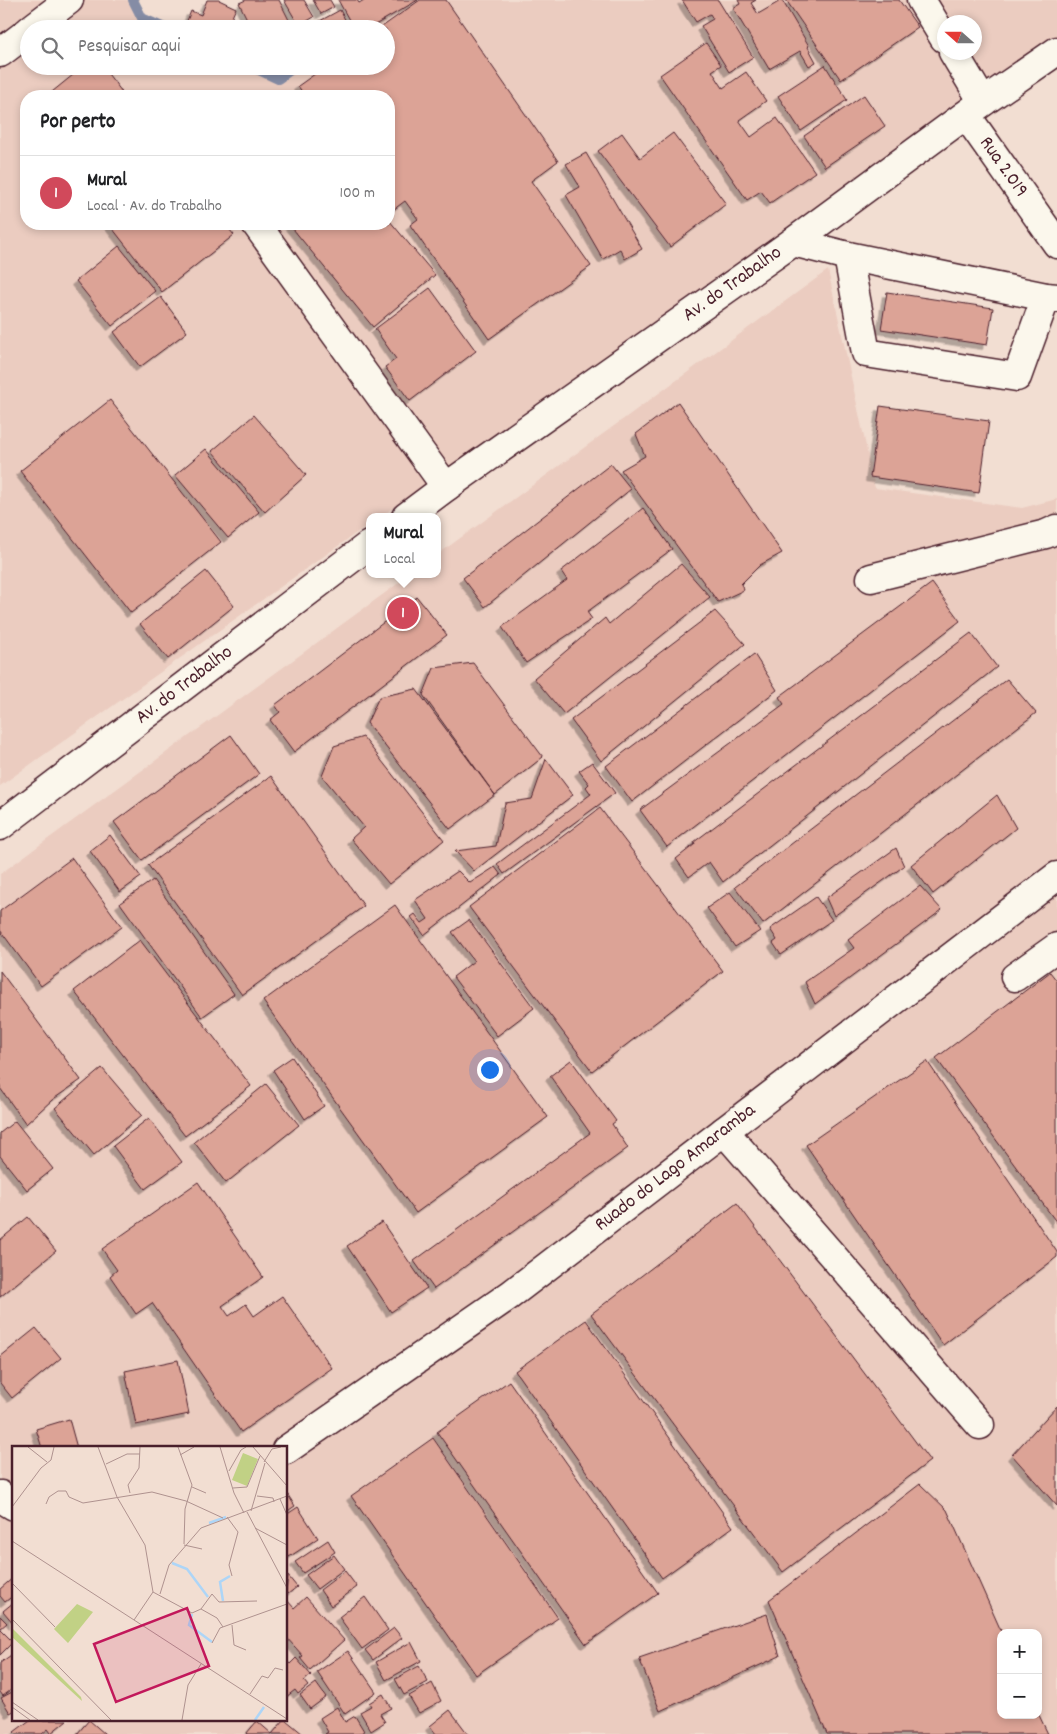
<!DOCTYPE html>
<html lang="pt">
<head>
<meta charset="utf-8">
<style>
  body { margin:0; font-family:Dekko,sans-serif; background:#f2f2f2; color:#202124 }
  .controls { position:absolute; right:15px; bottom:15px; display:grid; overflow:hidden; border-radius:10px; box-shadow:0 2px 8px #0003 }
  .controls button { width:45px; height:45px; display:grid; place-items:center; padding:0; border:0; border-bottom:1px solid #e0e0e0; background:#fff; color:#202124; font:25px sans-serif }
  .compass { position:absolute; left:937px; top:15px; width:45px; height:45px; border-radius:50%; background:#fff; box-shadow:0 2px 8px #0003; rotate:291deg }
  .you { position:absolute; left:489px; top:1069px; width:18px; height:18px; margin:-12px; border:4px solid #fff; border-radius:50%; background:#1a73e8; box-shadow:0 0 0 8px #1a73e833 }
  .badge { display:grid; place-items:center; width:32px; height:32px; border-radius:50%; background:#d1495b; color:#fff; font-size:16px; font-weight:700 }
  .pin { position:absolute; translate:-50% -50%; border:2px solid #fff; box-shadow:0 1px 5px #0006 }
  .popup { position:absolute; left:366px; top:513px; width:75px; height:65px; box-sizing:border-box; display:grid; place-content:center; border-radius:10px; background:#fff; filter:drop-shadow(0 1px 4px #0005); font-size:16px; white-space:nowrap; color:#757577 }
  .popup b { font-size:19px; color:#202124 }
  .popup::after { content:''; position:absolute; left:50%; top:100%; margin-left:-10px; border:10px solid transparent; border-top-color:#fff }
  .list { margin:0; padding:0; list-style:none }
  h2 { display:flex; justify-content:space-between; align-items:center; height:65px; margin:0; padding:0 20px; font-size:21px }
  h2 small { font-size:16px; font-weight:400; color:#757577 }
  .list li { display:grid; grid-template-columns:32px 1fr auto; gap:15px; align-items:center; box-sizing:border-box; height:75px; padding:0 20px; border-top:1px solid #e0e0e0 }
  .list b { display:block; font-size:19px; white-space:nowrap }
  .list p { margin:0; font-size:16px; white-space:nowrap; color:#757577 }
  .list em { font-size:16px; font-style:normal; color:#757577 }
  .icon { flex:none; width:28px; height:28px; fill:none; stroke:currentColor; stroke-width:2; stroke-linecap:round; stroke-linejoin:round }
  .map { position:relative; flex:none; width:1057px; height:1734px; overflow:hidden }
  .search { position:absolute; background:#fff; box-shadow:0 2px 8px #0003; left:20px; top:20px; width:375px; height:55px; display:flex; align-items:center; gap:12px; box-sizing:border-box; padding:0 18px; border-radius:28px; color:#757577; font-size:19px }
  .panel { position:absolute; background:#fff; box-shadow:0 2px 8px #0003; left:20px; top:90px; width:375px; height:140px; border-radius:20px }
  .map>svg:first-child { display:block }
  .built { fill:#ebccc0; fill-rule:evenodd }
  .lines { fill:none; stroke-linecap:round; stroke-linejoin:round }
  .stream { stroke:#858ca5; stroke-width:10 }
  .building { fill:#dca396; stroke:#4a1f2b; filter:url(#shadow) }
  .minor-casing { stroke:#4a1f2b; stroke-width:31 }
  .major-casing { stroke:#4a1f2b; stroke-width:31 }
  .minor { stroke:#fbf7ec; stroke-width:28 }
  .major { stroke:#fbf7ec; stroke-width:28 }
  .labels { text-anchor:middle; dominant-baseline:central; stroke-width:4; stroke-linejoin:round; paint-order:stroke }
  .street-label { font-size:20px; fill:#4a1f2b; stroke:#fbf7ec }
  .inset-river { fill:none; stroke:#add5f7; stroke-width:2.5 }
  .inset-road { fill:none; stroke:#af928f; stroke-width:1 }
  .view { fill:#c2185b; fill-opacity:0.15; stroke:#c2185b; stroke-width:2.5 }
  .inset-edge { fill:none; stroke:#4a1f2b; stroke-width:2.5 }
</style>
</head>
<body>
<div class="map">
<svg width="1057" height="1734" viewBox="0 0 1057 1734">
  <defs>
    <filter id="shadow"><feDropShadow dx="-4.5" dy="4.5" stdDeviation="0" flood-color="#0004"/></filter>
  </defs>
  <rect width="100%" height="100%" fill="#f2ded2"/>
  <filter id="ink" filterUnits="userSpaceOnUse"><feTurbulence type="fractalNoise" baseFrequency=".02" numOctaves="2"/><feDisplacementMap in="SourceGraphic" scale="10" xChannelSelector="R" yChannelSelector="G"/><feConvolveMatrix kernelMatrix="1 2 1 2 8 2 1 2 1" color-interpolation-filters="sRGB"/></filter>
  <g filter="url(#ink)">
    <!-- built -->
    <path class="built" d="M0,0H128L139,23L153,29H29V66H239L279,84L304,66H386V29H357L398,0H1057V39L380,517H369V524L0,786ZM944,22H974V52H944ZM26,96H389V224H26Z
      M828,270L875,488L1022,508L1057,499V1734H0V874L411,574H437V555ZM14,1448H286V1720H14ZM1001,1633H1038V1715H1001Z"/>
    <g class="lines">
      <!-- stream -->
      <path class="stream" d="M133,0L142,18L167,29
        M250,66L278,79L296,66"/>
    </g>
    <!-- building -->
    <path class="building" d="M207,0H219L236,8L228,26L234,29L184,28L191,11L201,15Z
      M246,0H279L293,28L252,29L239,3Z
      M284,0H304L314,17L299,26Z
      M313,0H330L334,7L321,14Z
      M338,0H357L359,3L364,0H418L368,29H354Z
      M420,0H446L558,161L531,181L591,266L489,339L410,225L418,219L405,201L389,213V96H305L298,86L326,66H386V29H379Z
      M682,0H718L753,57L729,72L701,26L713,19L710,14L696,22Z
      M738,0H756L751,3L758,14L782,0L809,46L808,47L816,62L809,66L800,51L769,69L733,8L740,4Z
      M786,0H899L918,27L841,80Z
      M340,10L350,29H305Z
      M706,43L721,65L712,71L723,88L746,72L766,101L739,120L751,137L777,118L815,172L770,203L761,191L747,200L660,75Z
      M825,65L847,100L801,131L778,96Z
      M84,66H102L125,96H47Z
      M864,95L885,126L825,167L804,136Z
      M622,133L640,158L673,133L726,204L670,247L598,151Z
      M586,153L642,249L625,259L620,249L603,259L566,195L580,187L566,164Z
      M389,220L435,275L373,327L289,224H389Z
      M109,224H225L234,235L162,292Z
      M119,246L155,291L112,326L76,281Z
      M430,288L476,351L410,401L385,367L396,359L375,329Z
      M887,292L993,308L987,345L881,329Z
      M161,297L187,332L140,367L114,332Z
      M110,400L221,542L131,613L20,471Z
      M678,402L782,553L760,565L741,584L744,590L718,602L621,470L645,456L636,434Z
      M880,406L989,421L979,493L870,477Z
      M254,415L306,475L265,512L212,451Z
      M206,449L259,512L228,538L175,475Z
      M611,464L631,489L485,607L463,578Z
      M643,508L672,549L587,612L592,619L526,663L502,627L567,580L561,571Z
      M681,564L710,597L564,714L534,678L605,618L609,624Z
      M206,571L234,606L168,659L140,624Z
      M932,583L960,621L667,847L640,810L784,704L779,697Z
      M417,597L447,635L294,752L270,720L280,712L275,705Z
      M715,611L745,644L601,761L571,720Z
      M971,633L997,667L723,882L709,862L689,877L676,859L695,844L694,842Z
      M754,654L777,690L632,802L606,766Z
      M473,663L543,757L495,795L423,695L434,668Z
      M1007,679L1036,713L763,924L735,887Z
      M416,689L495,795L450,829L367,723L379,697Z
      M231,735L259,774L142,860L114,822Z
      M363,737L444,840L389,884L351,839L364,827L322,776L334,746Z
      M546,759L573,795L474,871L455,851L496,846L505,803L532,799Z
      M592,762L615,793L504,874L497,864L591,794L586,787L589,784L579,771Z
      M271,776L364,906L242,995L148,865Z
      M997,795L1016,828L933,894L911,865Z
      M600,808L723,971L592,1071L469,907Z
      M110,835L141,877L120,892L90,851Z
      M896,848L904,866L834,916L826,898Z
      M72,858L122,927L41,986L0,930V911Z
      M495,867L501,875L424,935L411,917L415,914L422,923L428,919L415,900L458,871L470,883Z
      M153,880L234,994L202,1017L120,903Z
      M920,886L942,910L815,1004L805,982L854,948L848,940Z
      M730,892L760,931L735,947L707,908Z
      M816,897L832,920L781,955L773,943L777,940L770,929Z
      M395,905L548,1117L416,1213L263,1001Z
      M469,920L534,1008L497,1036L453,977L474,961L452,932Z
      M140,940L251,1086L185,1136L74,991Z
      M0,971L81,1080L52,1100L26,1124L0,1088Z
      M1050,972L1057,981V1223L936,1058Z
      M292,1057L324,1106L305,1119L273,1070Z
      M571,1060L616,1121L612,1124L628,1148L434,1289L414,1261L590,1133L550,1076Z
      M927,1061L1057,1252V1257L943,1345L806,1145Z
      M102,1068L142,1115L94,1155L55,1108Z
      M266,1084L299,1125L226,1183L194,1142Z
      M149,1118L182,1162L145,1189L113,1146Z
      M15,1121L53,1169L27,1190L0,1156V1133Z
      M198,1182L263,1277L222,1306L229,1316L246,1304L254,1316L282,1296L332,1368L241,1432L152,1303L136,1314L110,1276L117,1270L102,1249Z
      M737,1203L930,1461L783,1572L591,1314Z
      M28,1217L56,1251L0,1297V1240Z
      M382,1222L427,1288L391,1312L347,1246Z
      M586,1320L733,1527L662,1578L515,1371Z
      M36,1328L61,1358L12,1398L0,1383V1357Z
      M178,1360L189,1414L136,1425L125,1371Z
      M509,1381L658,1593L586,1644L437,1432Z
      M1057,1406V1506L1012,1455Z
      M69,1419L77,1448H42L36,1429Z
      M433,1438L558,1618L476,1675L351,1496Z
      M920,1484L947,1510L1002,1633H1001V1715H1038V1713L1048,1734H827L769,1600Z
      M286,1492L295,1506L286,1512Z
      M298,1507L318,1538L289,1557L286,1553V1515Z
      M328,1540L335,1552L303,1573L295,1562Z
      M334,1555L344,1569L317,1589L306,1575Z
      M345,1571L357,1587L331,1606L320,1590Z
      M288,1576L297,1587L288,1594L286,1592Z
      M14,1577V1595L5,1602L0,1596V1589Z
      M306,1597L344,1640L310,1670L300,1658L303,1656L286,1637V1599L294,1608Z
      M365,1597L388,1630L362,1649L339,1617Z
      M14,1602V1624L3,1611Z
      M767,1614L780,1656L660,1711L639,1658Z
      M0,1616L7,1623L0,1629L13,1642L0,1655Z
      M394,1628L402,1638L373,1660L365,1650Z
      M411,1642L421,1661L386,1680L376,1662Z
      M348,1651L376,1692L345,1714L317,1672Z
      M14,1653V1688L3,1696L0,1692V1663Z
      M296,1658L311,1675L304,1681L308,1686L298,1694L295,1690L286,1697V1660L290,1664Z
      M419,1666L428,1682L404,1695L395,1679Z
      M316,1683L326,1697L310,1709L300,1695Z
      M432,1683L441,1701L419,1713L409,1696Z
      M14,1691V1711L10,1713L1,1698Z
      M383,1694L391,1708L380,1714L385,1722L371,1731L360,1712L371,1706L369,1703Z
      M337,1707L345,1722L355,1716L364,1731L359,1734H325L328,1732L320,1718Z
      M450,1710L468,1734H436L430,1726Z
      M30,1720H67L51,1733L48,1729L42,1734H16L14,1732Z
      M89,1720L105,1734H77Z
      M284,1720H286L303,1734H246L257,1721L272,1734Z"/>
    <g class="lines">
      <defs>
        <g id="minor">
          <path d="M921,0L944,38"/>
          <path d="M31,29L69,0"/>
          <path d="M953,52L983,102"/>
          <path d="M0,53L29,31"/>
          <path id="s1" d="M966,115L1057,244"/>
          <path d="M256,224L446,487"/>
          <path d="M793,242L848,256L1046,297L1057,298"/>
          <path d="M848,256L866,353L1017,377L1046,297"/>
          <path d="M871,578L1046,534L1057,529"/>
          <path d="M1015,977L1057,947"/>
          <path d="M724,1131L980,1425"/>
          <path id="s2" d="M286,1450L510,1295L1057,876"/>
          <path d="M0,1495L4,1500L14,1506"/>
        </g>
        <g id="major">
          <path id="s3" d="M406,517L446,487L793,242L983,102L1057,51"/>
          <path id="s4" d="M0,826L369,545"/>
        </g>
      </defs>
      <!-- minor casing -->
      <use href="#minor" class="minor-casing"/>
      <!-- major casing -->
      <use href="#major" class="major-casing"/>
      <!-- minor -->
      <use href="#minor" class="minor"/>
      <!-- major -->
      <use href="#major" class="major"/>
    </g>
  </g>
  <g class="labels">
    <!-- street labels -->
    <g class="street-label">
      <text stroke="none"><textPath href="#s1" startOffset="64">Rua 2.019</textPath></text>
      <text stroke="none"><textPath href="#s3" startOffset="401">Av. do Trabalho</textPath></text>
      <text stroke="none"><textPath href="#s4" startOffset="232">Av. do Trabalho</textPath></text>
      <text stroke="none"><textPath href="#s2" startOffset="481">Ruado do Lago Amaramba</textPath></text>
    </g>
  </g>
  <!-- overview -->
  <g transform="translate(12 1446)">
    <rect width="275" height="275" fill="#f2ded2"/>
    <path d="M231,7L246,13L235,40L220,34ZM65,158L81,166L56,197L42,183ZM0,182L69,251L70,255L0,191Z" fill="#c1d185"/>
    <path class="inset-river" d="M197,77L214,71M160,117L175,123L196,151M211,155L208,136L218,130M180,168L177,179L200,196M243,274L252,261"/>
    <path class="inset-road" d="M16,1L35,16M86,1L105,51L133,99L141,146M166,1L180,39L173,63L172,98M208,1L222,47L232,67M241,1L275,40M168,9L182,1M252,16L260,3L269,1M94,18L115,8H128M217,25L229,4L234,1M180,41L194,47M221,42L235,41L248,10M118,47L116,39L127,22L128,1M245,50L261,52L262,56M268,53L275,69M34,58L37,51L46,45H54L57,51L71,57L140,46L174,55L211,72M0,61L29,22L39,14L42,1M239,65L253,17M235,66L275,142M215,71L226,86L217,119L220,130M243,82L275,99M0,95L275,273M172,99L190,103M0,137L43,181M148,148L157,119L189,82L275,50M189,163L205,172L211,181M0,173L99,274M122,174L141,146L180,167L189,163L200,148L207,156L245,155M220,179L222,199L234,204M200,197L208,182L275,158M238,248L250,230L256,232L263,222L271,224M0,256L26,274M0,261L18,274M170,274L176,239L189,218"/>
    <path class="view" d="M175,162L197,220L104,256L82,198Z"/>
    <rect width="275" height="275" class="inset-edge"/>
  </g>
</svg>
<div class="controls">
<button>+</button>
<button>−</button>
</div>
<svg class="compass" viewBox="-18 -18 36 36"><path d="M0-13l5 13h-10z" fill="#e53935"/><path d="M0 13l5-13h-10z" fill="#757577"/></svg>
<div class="you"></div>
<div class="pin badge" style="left:403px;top:613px">1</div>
<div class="popup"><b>Mural</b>Local</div>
<div class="search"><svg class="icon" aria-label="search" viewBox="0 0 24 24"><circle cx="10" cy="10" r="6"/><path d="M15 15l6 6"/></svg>Pesquisar aqui</div>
<section class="panel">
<h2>Por perto<small></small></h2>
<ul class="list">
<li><span class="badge">1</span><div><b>Mural</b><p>Local · Av. do Trabalho</p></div><em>100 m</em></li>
</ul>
</section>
</div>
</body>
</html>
